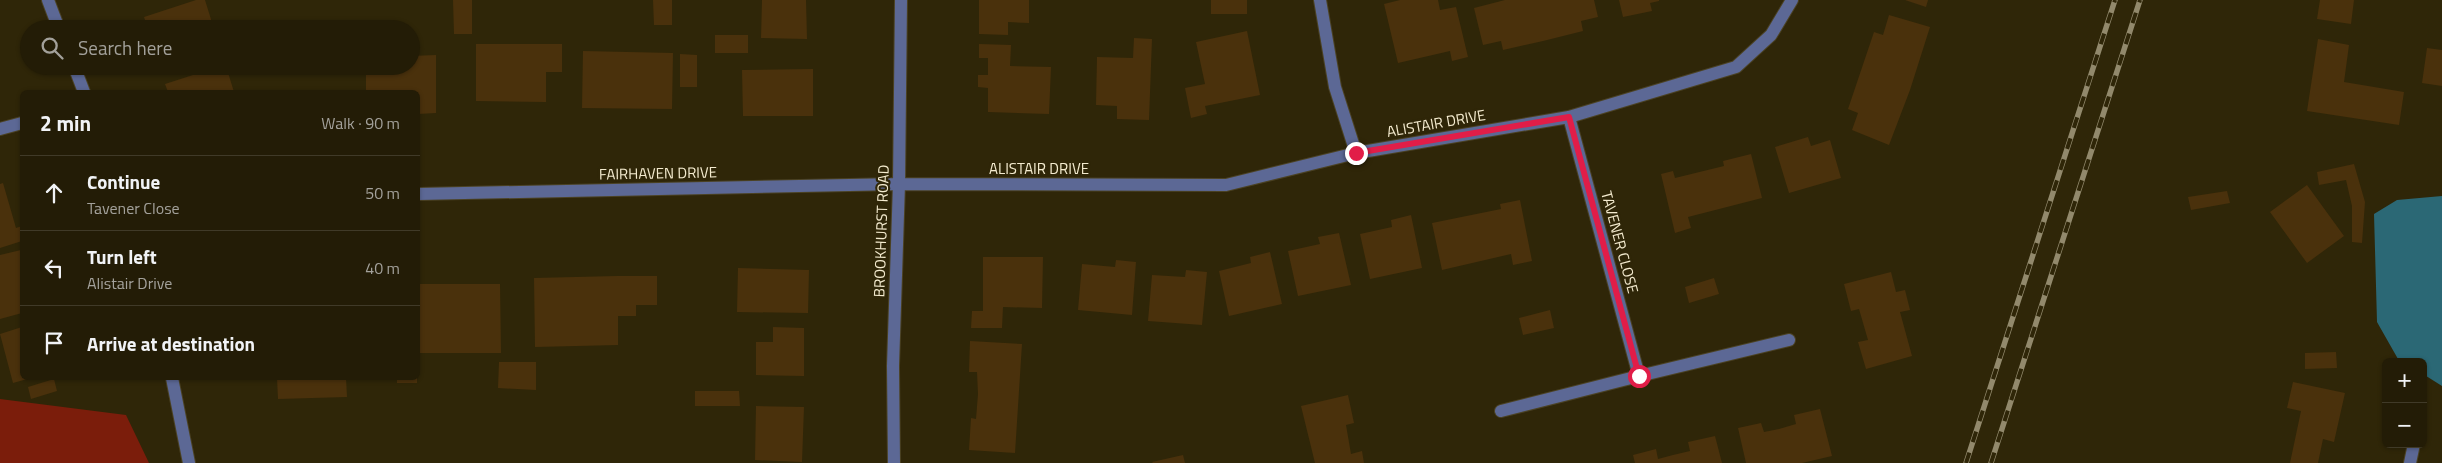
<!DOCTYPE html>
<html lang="en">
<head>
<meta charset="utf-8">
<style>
  body { margin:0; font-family:"Titillium Web",sans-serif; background:#2f2914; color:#f1f3f6 }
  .controls { position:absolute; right:15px; bottom:15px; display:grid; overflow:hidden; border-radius:8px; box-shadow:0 1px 4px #0004 }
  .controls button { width:45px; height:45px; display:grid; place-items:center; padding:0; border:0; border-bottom:1px solid #403a28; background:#231c06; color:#f1f3f6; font:25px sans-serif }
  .stop { position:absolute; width:15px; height:15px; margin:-11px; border:4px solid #e11d48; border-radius:50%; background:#fff }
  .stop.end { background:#e11d48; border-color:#fff; box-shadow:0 1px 5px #0008 }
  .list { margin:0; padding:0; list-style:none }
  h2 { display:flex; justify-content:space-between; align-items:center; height:65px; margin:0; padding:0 20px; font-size:21px }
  h2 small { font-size:16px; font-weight:400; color:#a3a19b }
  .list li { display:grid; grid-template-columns:32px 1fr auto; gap:15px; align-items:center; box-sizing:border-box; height:75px; padding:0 20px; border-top:1px solid #403a28 }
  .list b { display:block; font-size:19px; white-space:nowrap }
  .list p { margin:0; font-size:16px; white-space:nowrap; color:#a3a19b }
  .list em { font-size:16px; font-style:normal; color:#a3a19b }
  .icon { flex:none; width:28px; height:28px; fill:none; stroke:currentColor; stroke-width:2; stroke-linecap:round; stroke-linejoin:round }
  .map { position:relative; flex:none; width:2442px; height:463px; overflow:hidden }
  .search { position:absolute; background:#231c06; box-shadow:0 1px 4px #0004; left:20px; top:20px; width:400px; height:55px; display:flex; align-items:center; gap:12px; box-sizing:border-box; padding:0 18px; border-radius:28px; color:#a3a19b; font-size:19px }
  .panel { position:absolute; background:#231c06; box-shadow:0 1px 4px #0004; left:20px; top:90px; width:400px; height:290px; border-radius:8px }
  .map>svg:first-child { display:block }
  .green { fill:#7b1d0b }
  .water { fill:#2b6875 }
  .building { fill:#4a310c }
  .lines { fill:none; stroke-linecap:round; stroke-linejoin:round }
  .minor-casing { stroke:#4b4224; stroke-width:14 }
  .minor { stroke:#5c6895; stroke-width:12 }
  .rail-casing { stroke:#92896c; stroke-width:5.5 }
  .rail { stroke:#2f2608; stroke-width:4; stroke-dasharray:11; stroke-linecap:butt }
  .route { stroke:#e11d48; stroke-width:6 }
  .labels { text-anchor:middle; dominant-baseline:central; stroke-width:4.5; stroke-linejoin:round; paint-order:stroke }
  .street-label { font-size:15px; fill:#f4ebcf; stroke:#2f2608 }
</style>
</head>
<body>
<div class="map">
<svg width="2442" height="463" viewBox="0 0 2442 463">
  <rect width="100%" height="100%" fill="#2f2608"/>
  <!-- green -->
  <path class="green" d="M0,399L126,415L149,463H0Z"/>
  <!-- water -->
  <path class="water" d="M2442,196V386L2423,374V362H2403L2398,359L2377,322L2374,214L2397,200Z"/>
  <!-- building -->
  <path class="building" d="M196,0H205L214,29H167L166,26L148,29L144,17Z
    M453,0H472V34H454Z
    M653,0H672V25H654Z
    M762,0H806L807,39L761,38Z
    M979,0H1029V23L1008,22V35L979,34Z
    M1211,0H1247V14H1211Z
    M1400,0H1438L1440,10L1456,7L1468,57L1452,61L1450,51L1398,63L1384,4Z
    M1505,0H1594L1598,17L1581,21L1583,31L1543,41L1503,50L1501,41L1483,45L1474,8Z
    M1619,0H1659V1L1650,3L1652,11L1623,17Z
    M1905,0H1928L1926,7Z
    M2320,0H2354L2351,24L2317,19Z
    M1889,15L1930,27L1910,90L1889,145L1852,130L1858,113L1848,109L1874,32L1883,35Z
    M1247,31L1260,95L1205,106L1207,114L1191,118L1185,88L1205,84L1196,42Z
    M715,35H748V53H715Z
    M1134,38L1152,39L1149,120L1117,119V106L1096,105L1097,57L1133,58Z
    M2318,39L2349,45L2344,82L2404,92L2399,125L2307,111Z
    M476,44H562V72H546V102L476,101Z
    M979,44L1011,45L1010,66L1051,67L1049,114L988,112V88L978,87V75H988V58H979Z
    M2427,48L2442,50V86L2422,83Z
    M583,51L673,53L672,109L582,108Z
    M680,54L697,55V87H680Z
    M436,55V113L418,114V92H366V66H411V56Z
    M221,66H226L234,92H168L165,84Z
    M813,69V116H743L742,70Z
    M1808,137L1811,146L1830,140L1841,178L1789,193L1775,147Z
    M1751,154L1762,198L1688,217L1691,228L1675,233L1661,174L1673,171L1675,178L1724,166L1723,161Z
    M2354,164L2365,202L2362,243L2352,242V206L2346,180L2319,185L2317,172Z
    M3,183L16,228L22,226V241L0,248V184Z
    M2307,185L2344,236L2307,263L2270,212Z
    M2227,191L2230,203L2191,210L2188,197Z
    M1520,200L1532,261L1513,265L1511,254L1442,270L1432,223L1501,209L1500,204Z
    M1411,215L1422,268L1370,279L1360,234L1392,227L1391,220Z
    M1339,233L1351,285L1298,296L1288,251L1320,244L1318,237Z
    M21,250L22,313L0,319V255Z
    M1270,252L1282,304L1229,316L1219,271L1251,263L1250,257Z
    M983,257H1043L1042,308L1003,307L1002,328H971L972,311H983Z
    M1116,260L1136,262L1132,315L1078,310L1082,264L1115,267Z
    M738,268L809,270L808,313L737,312Z
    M1186,270L1207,272L1202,325L1148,321L1152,275L1185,277Z
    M1891,272L1896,292L1905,290L1910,310L1900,312L1912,356L1866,369L1858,342L1868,340L1859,309L1851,311L1844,284Z
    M617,276H657V305H636V316H618V345L535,347L534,278Z
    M1714,278L1719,294L1689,303L1685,287Z
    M418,284H500L501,353H418Z
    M1550,310L1554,328L1523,335L1519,318Z
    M22,327V378H31L13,383L0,334Z
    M773,327L804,328V376L756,375V342H773Z
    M970,341L1022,344L1015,453L969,450L971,418L976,419L978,394L977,372H969Z
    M2336,352L2337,368L2305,369V353Z
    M499,362H536V390L498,388Z
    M277,378H346L347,397L278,399Z
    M397,378H417V383H397Z
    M54,379L57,391L31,399L28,387Z
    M2293,382L2345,393L2334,442L2323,439L2318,463H2290L2301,411L2287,408Z
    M695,391H739L740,406H695Z
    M1348,395L1354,423L1346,425L1351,454L1362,451L1364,463H1315L1301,406Z
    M756,406L804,407L802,462L755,460Z
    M1820,409L1832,456L1802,463H1746L1738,428L1761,423L1764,432L1779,429L1796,424L1794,415Z
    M1715,436L1722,463H1635L1633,455L1656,449L1658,459L1673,455L1690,451L1688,442Z
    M1183,455L1185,463H1153L1152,462Z"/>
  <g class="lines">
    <defs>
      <path id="minor" d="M48,0L59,29
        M1320,0L1335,87L1356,153
        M74,66L84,92
        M1569,117L1639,376L1789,340
        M0,129L22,123
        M418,194L899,184L1226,185L1356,153L1569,117L1736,67L1771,35L1792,0
        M172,378L189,463
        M1501,411L1639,376
        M894,463L893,366L899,184L901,0
        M2410,463L2414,444"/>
    </defs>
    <!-- minor casing -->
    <use href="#minor" class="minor-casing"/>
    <!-- minor -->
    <use href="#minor" class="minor"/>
    <defs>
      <path id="rail" d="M1966,463L2115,0
        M1991,463L2140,0"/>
    </defs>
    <!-- rail casing -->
    <use href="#rail" class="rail-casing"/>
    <!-- rail -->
    <use href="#rail" class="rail"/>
  </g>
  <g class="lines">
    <!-- route -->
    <path class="route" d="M1356,153L1569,117L1639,376"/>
  </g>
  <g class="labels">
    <!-- street labels -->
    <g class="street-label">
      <text transform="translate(1436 123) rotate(-10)">ALISTAIR DRIVE</text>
      <text x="1039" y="168">ALISTAIR DRIVE</text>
      <text transform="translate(658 173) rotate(-1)">FAIRHAVEN DRIVE</text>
      <text transform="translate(881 231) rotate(-88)">BROOKHURST ROAD</text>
      <text transform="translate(1620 242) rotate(75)">TAVENER CLOSE</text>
    </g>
  </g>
</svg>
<div class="controls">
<button>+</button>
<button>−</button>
</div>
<div class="stop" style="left:1639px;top:376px"></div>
<div class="stop end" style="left:1356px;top:153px"></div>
<div class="search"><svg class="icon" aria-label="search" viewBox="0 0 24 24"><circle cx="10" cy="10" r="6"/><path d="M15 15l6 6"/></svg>Search here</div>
<section class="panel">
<h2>2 min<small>Walk · 90 m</small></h2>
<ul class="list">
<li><svg class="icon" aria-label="ahead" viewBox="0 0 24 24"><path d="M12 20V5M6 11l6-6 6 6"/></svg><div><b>Continue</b><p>Tavener Close</p></div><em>50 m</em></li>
<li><svg class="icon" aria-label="left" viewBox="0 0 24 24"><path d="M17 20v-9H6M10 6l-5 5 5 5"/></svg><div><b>Turn left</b><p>Alistair Drive</p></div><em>40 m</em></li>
<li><svg class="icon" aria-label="arrive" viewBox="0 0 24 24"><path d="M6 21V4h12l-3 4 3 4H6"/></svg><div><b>Arrive at destination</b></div></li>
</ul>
</section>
</div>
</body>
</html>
